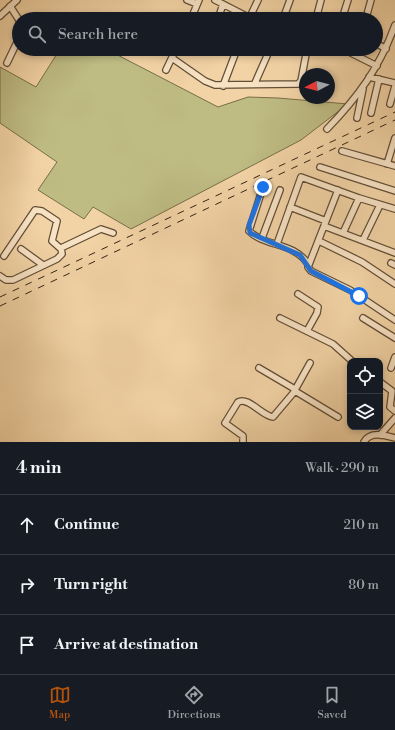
<!DOCTYPE html>
<html lang="en">
<head>
<meta charset="utf-8">
<style>
  body { margin:0; font-family:"Libre Bodoni",serif; background:#242831; color:#f1f3f6 }
  .controls { position:absolute; right:12px; bottom:12px; display:grid; overflow:hidden; border-radius:8px; box-shadow:0 2px 6px #0003 }
  .controls button { width:36px; height:36px; display:grid; place-items:center; padding:0; border:0; border-bottom:1px solid #363941; background:#171b24; color:#f1f3f6; font:20px sans-serif }
  .compass { position:absolute; left:299px; top:68px; width:36px; height:36px; border-radius:50%; background:#171b24; box-shadow:0 2px 6px #0003; rotate:263deg }
  .stop { position:absolute; width:12px; height:12px; margin:-9px; border:3px solid #1a73e8; border-radius:50%; background:#fff }
  .stop.end { background:#1a73e8; border-color:#fff; box-shadow:0 1px 4px #0008 }
  .list { margin:0; padding:0; list-style:none }
  h2 { display:flex; justify-content:space-between; align-items:center; height:52px; margin:0; padding:0 16px; font-size:17px }
  h2 small { font-size:13px; font-weight:400; color:#9ea1a6 }
  .list li { display:grid; grid-template-columns:26px 1fr auto; gap:12px; align-items:center; box-sizing:border-box; height:60px; padding:0 16px; border-top:1px solid #363941 }
  .list b { display:block; font-size:15px; white-space:nowrap }
  .list em { font-size:13px; font-style:normal; color:#9ea1a6 }
  .icon { flex:none; width:22px; height:22px; fill:none; stroke:currentColor; stroke-width:2; stroke-linecap:round; stroke-linejoin:round }
  .map { position:relative; flex:none; width:395px; height:442px; overflow:hidden }
  .search { position:absolute; background:#171b24; box-shadow:0 2px 6px #0003; left:12px; right:12px; top:12px; height:44px; display:flex; align-items:center; gap:10px; box-sizing:border-box; padding:0 14px; border-radius:22px; color:#9ea1a6; font-size:15px }
  .sheet { height:232px; background:#171b24 }
  nav { display:flex; justify-content:space-around; align-items:center; box-sizing:border-box; height:56px; border-top:1px solid #363941; background:#171b24; font-size:11px; color:#9ea1a6 }
  nav a { display:grid; justify-items:center; gap:2px }
  nav .on { color:#b45309 }
  .map>svg:first-child { display:block }
  .green { fill:#bebb83; stroke:#786e4a }
  .lines { fill:none; stroke-linecap:round; stroke-linejoin:round }
  .minor-casing { stroke:#634e37; stroke-width:8 }
  .minor { stroke:#f7e2c4; stroke-width:5.5 }
  .rail { stroke:#332212; stroke-width:1; stroke-dasharray:7 7; stroke-linecap:butt }
  .route { stroke:#1a73e8; stroke-width:5 }
</style>
</head>
<body>
<div class="map">
<svg width="395" height="442" viewBox="0 0 395 442">
  <rect width="100%" height="100%" fill="#f2d3a5"/>
  <filter id="stains"><feTurbulence type="fractalNoise" baseFrequency=".005" numOctaves="4"/><feColorMatrix values="0 0 0 0 .2 0 0 0 0 .09 0 0 0 0 .02 0 0 0 .5 -.17"/></filter>
  <radialGradient id="worn" r=".72"><stop offset=".6" stop-color="#630" stop-opacity="0"/><stop offset="1" stop-color="#630" stop-opacity=".3"/></radialGradient>
  <!-- green -->
  <path class="green" d="M60,49H106L218,107L248,97L278,98L348,104L301,140L131,229L93,207L84,219L38,190L57,162L0,123V67L36,87Z"/>
  <g class="lines">
    <defs>
      <path id="minor" d="M187,0L197,4
        M215,0L250,18
        M10,6L19,20
        M0,16L17,0
        M366,18L371,0
        M191,19L199,0
        M218,19L223,4
        M249,19L258,0
        M283,19L290,0
        M316,19L321,0
        M342,19L348,0
        M376,43L386,49
        M343,49L377,66
        M172,58L205,81L215,85L298,84L301,81L307,49
        M7,63L19,38
        M166,70L176,49
        M369,77L395,83
        M255,83L270,49
        M223,86L237,49
        M390,104L395,86
        M371,113L379,79
        M357,118L363,89
        M327,129C358,97 380,67 395,25
        M342,151L395,166
        M387,164L395,138
        M320,167L395,191
        M263,187L249,231C265,247 294,242 308,264
        M338,190L308,267L311,271L350,290L395,320
        M290,207L326,221
        M324,226L395,253
        M343,233L359,198L395,209
        M262,238L280,190
        M363,240L380,205
        M319,241L362,262L395,284
        M277,244L301,177L359,198
        M21,249L43,265
        M4,256L35,210L42,211L57,221L52,241L61,249
        M391,263L395,265
        M0,276L6,280H13L57,259L62,254L61,248L101,229L113,233
        M298,294L318,307L317,313L307,331
        M280,318L333,344L352,361
        M363,318L395,338
        M391,368L395,357
        M380,382L392,391L390,407L395,411
        M295,390L310,363
        M295,391L338,417
        M380,435L395,418
        M243,442V436L225,423L238,402C248,396 262,416 273,417L295,391L293,388L259,368
        M364,442C370,431 384,435 395,438"/>
    </defs>
    <!-- minor casing -->
    <use href="#minor" class="minor-casing"/>
    <!-- minor -->
    <use href="#minor" class="minor"/>
    <!-- rail -->
    <path class="rail" d="M0,297L395,112
      M0,306L395,120"/>
  </g>
  <g class="lines">
    <!-- route -->
    <path class="route" d="M263,187L249,225L250,233L300,255L311,271L359,296"/>
  </g>
  <rect width="100%" height="100%" filter="url(#stains)"/>
  <rect width="100%" height="100%" fill="url(#worn)"/>
</svg>
<div class="controls">
<button><svg class="icon" aria-label="locate" viewBox="0 0 24 24"><circle cx="12" cy="12" r="6"/><path d="M12 2v4M12 18v4M2 12h4M18 12h4"/></svg></button>
<button><svg class="icon" aria-label="layers" viewBox="0 0 24 24"><path d="M12 4l9 5-9 5-9-5zM3 14l9 5 9-5"/></svg></button>
</div>
<svg class="compass" viewBox="-18 -18 36 36"><path d="M0-13l5 13h-10z" fill="#e53935"/><path d="M0 13l5-13h-10z" fill="#9ea1a6"/></svg>
<div class="stop" style="left:359px;top:296px"></div>
<div class="stop end" style="left:263px;top:187px"></div>
<div class="search"><svg class="icon" aria-label="search" viewBox="0 0 24 24"><circle cx="10" cy="10" r="6"/><path d="M15 15l6 6"/></svg>Search here</div>
</div>
<section class="sheet">
<h2>4 min<small>Walk · 290 m</small></h2>
<ul class="list">
<li><svg class="icon" aria-label="ahead" viewBox="0 0 24 24"><path d="M12 20V5M6 11l6-6 6 6"/></svg><div><b>Continue</b></div><em>210 m</em></li>
<li><svg class="icon" aria-label="right" viewBox="0 0 24 24"><path d="M7 20v-9h11M14 6l5 5-5 5"/></svg><div><b>Turn right</b></div><em>80 m</em></li>
<li><svg class="icon" aria-label="arrive" viewBox="0 0 24 24"><path d="M6 21V4h12l-3 4 3 4H6"/></svg><div><b>Arrive at destination</b></div></li>
</ul>
</section>
<nav>
<a class="on"><svg class="icon" aria-label="map" viewBox="0 0 24 24"><path d="M3 6l6-2 6 2 6-2v14l-6 2-6-2-6 2zM9 4v14M15 6v14"/></svg>Map</a>
<a><svg class="icon" aria-label="directions" viewBox="0 0 24 24"><path d="M12 3l9 9-9 9-9-9zM9 14v-3h6M13 9l2 2-2 2"/></svg>Directions</a>
<a><svg class="icon" aria-label="saved" viewBox="0 0 24 24"><path d="M7 4h10v16l-5-4-5 4z"/></svg>Saved</a>
</nav>
</body>
</html>
